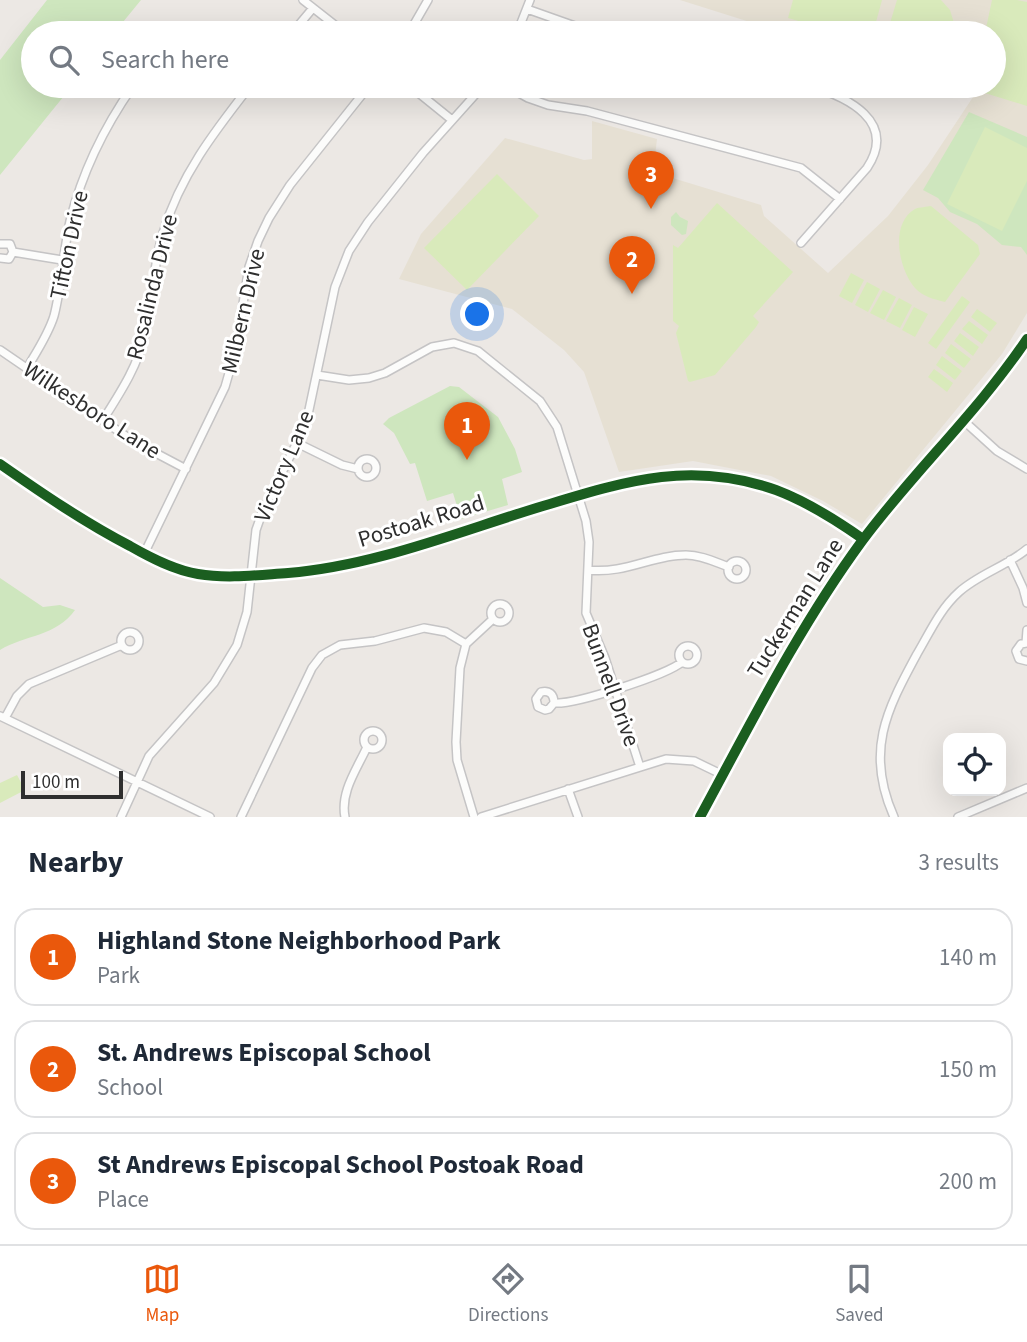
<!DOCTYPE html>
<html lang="en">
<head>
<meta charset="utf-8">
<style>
  body { margin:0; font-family:"Source Sans 3",sans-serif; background:#f2f2f3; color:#1f2937 }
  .controls { position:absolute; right:21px; bottom:21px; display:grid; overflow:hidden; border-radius:14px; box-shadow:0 7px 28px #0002 }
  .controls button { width:63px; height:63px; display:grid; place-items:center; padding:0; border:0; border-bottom:2px solid #e0e1e3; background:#fff; color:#1f2937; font:35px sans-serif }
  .scale { position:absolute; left:21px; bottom:18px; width:102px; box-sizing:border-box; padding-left:7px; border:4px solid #2e2e2e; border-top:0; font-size:19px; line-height:24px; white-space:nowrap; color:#2e2e2e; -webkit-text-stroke:5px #fff; paint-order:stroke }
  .you { position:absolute; left:478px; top:315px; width:24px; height:24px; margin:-18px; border:5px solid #fff; border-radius:50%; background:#1a73e8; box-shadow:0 0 0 10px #1a73e833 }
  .badge { display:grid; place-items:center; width:46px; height:46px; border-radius:50%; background:#ea580c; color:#fff; font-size:23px; font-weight:700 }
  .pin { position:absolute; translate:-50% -58px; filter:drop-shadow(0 2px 4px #0008) }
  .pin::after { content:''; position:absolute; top:37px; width:24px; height:21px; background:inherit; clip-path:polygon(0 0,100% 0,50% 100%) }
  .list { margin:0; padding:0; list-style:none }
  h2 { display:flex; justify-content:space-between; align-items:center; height:91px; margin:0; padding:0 28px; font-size:30px }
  h2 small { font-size:23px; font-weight:400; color:#747a83 }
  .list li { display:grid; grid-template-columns:46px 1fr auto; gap:21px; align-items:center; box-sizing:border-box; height:98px; margin:0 14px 14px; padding:0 14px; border:2px solid #e0e1e3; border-radius:21px }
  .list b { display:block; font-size:26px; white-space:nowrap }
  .list p { margin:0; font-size:23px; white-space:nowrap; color:#747a83 }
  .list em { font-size:23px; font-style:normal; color:#747a83 }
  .icon { flex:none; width:38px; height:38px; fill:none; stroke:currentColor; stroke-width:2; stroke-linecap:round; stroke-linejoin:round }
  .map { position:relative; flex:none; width:1027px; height:817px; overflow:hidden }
  .search { position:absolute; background:#fff; box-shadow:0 7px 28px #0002; left:21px; right:21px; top:21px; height:77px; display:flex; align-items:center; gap:18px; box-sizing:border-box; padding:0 24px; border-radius:38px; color:#747a83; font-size:26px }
  .sheet { height:427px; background:#fff }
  nav { display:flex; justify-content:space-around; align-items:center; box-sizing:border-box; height:98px; border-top:2px solid #e0e1e3; background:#fff; font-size:19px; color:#747a83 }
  nav a { display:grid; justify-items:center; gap:4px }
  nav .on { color:#ea580c }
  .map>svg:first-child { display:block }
  .education { fill:#e6e0d3 }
  .green { fill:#cee6be }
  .pitch { fill:#d9eabb }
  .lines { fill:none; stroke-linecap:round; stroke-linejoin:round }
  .minor-casing { stroke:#c5c4c5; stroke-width:10 }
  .major-casing { stroke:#c6c5c4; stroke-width:12 }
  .minor { stroke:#fcfcfb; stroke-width:7 }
  .major { stroke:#e8e4d6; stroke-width:10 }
  .cycleway-casing { stroke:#fff; stroke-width:15 }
  .cycleway { stroke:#1b5e20; stroke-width:10 }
  .labels { text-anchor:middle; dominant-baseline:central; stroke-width:6; stroke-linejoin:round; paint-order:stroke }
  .street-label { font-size:23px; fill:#2e2e2e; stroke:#fff }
</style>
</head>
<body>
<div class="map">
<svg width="1027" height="817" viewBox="0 0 1027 817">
  <rect width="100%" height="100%" fill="#ece8e4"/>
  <!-- education -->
  <path class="education" d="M680,0H1027V313L1002,354L862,524L823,501L771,476L693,461L619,472L584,372L564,350L512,309L399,279L421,234L505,138L584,160L592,159V121L657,139L653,172L761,205L764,216L828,273L888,216L928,165L975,94L951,86H994V33H785Z"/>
  <!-- green -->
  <path class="green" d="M47,0H141L114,33H33V86H72L0,175V60Z
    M969,112L1027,137V255L1021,247L1002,245L977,224L950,212L938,198L923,190Z
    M676,212L680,217L688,221L686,234L682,235L671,225V217Z
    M450,386L459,387L498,417L515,449L522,472L502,479L508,505L461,519L453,493L427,501L415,463L410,464L394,433L383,424L389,418Z
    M0,578L43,607L60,605L75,610C57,636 25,635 0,650Z"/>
  <!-- pitch -->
  <path class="pitch" d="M793,0H882L873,33H840L788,18Z
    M897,0H941L950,10L957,33H887Z
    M992,0H1017L1027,2V106L975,90L972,87L994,86V33H985Z
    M985,127L1027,148V181L1002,231L947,204Z
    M497,174L539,216L467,290L424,248Z
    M717,203L793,272L753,316L759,322L756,327L715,375L690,382L688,381L676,333L679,326L673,321V245L678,248Z
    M931,206L978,245L980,254L945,302C934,299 923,297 915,288C899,270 889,224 915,209C919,207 927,207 931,206Z
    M851,273L864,280L852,303L839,296Z
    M867,282L880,289L868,312L855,305Z
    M883,290L896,297L884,320L870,313Z
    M962,296L970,302L936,349L928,343Z
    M899,298L912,305L900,328L886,321Z
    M914,307L928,314L915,337L902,330Z
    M977,309L997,323L990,332L971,317Z
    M969,321L988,335L982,344L962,329Z
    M960,333L979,347L973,356L954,341Z
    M951,344L971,359L964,368L945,353Z
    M942,356L962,371L955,380L936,365Z
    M934,369L953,383L947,392L928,377Z
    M17,775L25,790L0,803V783Z"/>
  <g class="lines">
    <defs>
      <path id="minor" d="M303,0L345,33
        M527,9L575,26L613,33
        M184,33H209
        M292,33L313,8
        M409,33L428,0
        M517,33L530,0
        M410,86L452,120
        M506,86L528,98L548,105L587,111L801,168L840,199
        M801,243L867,168C898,121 847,97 810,86
        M0,244H10L13,252L62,260
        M0,258L9,259L13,252
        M0,350L133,441L186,469
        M27,368C37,351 48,335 54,316C62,285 63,252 70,221C82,173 105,126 133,86
        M317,375L349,380L369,378L385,373L432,347L454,343L478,351L540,401L557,427L586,521L589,542L586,613L605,658L640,767
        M103,420C120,393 138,366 145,334C152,300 153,266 163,233C180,176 214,132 250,86
        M964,421L997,451L1027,469
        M297,443L342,465L358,469
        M358 468a9 9 0 1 1 18 0a9 9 0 1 1-18 0Z
        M0,464C43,494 84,522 130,546C151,558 174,570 198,574C227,579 258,575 288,573C375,566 460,531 543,506C626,481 691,460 776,490C808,502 836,520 863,539
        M144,554L225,387L235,352L249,267L258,241L269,218L290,185L369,86
        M1010,560L1023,588L1027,603
        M728 570a9 9 0 1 1 18 0a9 9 0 1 1-18 0Z
        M588,570C626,574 652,555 686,555C701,555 715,562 729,567
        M491 613a9 9 0 1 1 18 0a9 9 0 1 1-18 0Z
        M121 641a9 9 0 1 1 18 0a9 9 0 1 1-18 0Z
        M1026,643L1027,630
        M1027,643L1021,644L1016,651L1019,659L1027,661
        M679 655a9 9 0 1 1 18 0a9 9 0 1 1-18 0Z
        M554,703C554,694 549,690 541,692L536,699L538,707L545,710L549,709L554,703C574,705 667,675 682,662
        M0,716L210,817
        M5,718L17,696L29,684L122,645
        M364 740a9 9 0 1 1 18 0a9 9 0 1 1-18 0Z
        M568,789L578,817
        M121,817L149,756L214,683L237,645L247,612L256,530L262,513L306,424L335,287L349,251L368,222L423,153L483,86
        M241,817L312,668L322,655L340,645L375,641L424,628L446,632L466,644
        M345,817C340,792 357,769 367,747
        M474,817L457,760L456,742L460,668L466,644L493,619
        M481,817L666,759L694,761L723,775
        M894,817C865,752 886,711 917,654C930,632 940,609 959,592C979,574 1007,566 1027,549
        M958,817L1027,788"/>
      <path id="major" d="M700,817C751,723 799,627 862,541C914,471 978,412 1027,339"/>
    </defs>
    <!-- minor casing -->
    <use href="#minor" class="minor-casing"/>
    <!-- major casing -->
    <use href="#major" class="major-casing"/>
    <!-- minor -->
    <use href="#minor" class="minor"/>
    <!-- major -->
    <use href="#major" class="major"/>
    <defs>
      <path id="cycleway" d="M0,464C43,494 84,522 130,546C151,558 174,570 198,574C227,579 258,575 288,573C375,566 460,531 543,506C626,481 691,460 776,490C808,502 836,520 863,539
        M700,817C751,723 799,627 862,541C914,471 978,412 1027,339"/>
    </defs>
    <!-- cycleway casing -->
    <use href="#cycleway" class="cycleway-casing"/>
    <!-- cycleway -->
    <use href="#cycleway" class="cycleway"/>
  </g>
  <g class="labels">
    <!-- street labels -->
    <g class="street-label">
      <text transform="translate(69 245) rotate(-78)">Tifton Drive</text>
      <text transform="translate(152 287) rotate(-76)">Rosalinda Drive</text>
      <text transform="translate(243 311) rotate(-77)">Milbern Drive</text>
      <text transform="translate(92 410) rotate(33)">Wilkesboro Lane</text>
      <text transform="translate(284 466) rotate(-67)">Victory Lane</text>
      <text transform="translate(421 521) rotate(-17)">Postoak Road</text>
      <text transform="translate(795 608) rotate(-58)">Tuckerman Lane</text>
      <text transform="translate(611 685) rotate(70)">Bunnell Drive</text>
    </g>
  </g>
</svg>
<div class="controls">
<button><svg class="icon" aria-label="locate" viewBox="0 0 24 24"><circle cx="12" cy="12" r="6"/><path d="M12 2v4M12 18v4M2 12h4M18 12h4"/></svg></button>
</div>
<div class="scale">100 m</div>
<div class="you"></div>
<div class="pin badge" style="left:467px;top:460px">1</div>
<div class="pin badge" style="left:632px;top:294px">2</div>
<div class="pin badge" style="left:651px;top:209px">3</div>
<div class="search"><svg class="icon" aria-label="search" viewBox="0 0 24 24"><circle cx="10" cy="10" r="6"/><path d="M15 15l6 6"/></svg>Search here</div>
</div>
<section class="sheet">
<h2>Nearby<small>3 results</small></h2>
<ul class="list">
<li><span class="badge">1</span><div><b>Highland Stone Neighborhood Park</b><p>Park</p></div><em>140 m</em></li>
<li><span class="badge">2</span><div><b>St. Andrews Episcopal School</b><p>School</p></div><em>150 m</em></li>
<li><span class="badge">3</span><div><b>St Andrews Episcopal School Postoak Road</b><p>Place</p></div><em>200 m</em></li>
</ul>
</section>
<nav>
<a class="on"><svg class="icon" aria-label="map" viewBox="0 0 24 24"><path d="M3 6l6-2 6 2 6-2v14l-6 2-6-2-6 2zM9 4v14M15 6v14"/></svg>Map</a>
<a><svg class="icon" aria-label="directions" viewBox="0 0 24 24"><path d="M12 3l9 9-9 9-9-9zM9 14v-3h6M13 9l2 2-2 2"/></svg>Directions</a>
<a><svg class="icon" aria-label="saved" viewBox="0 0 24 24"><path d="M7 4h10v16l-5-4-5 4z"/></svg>Saved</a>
</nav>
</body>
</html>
